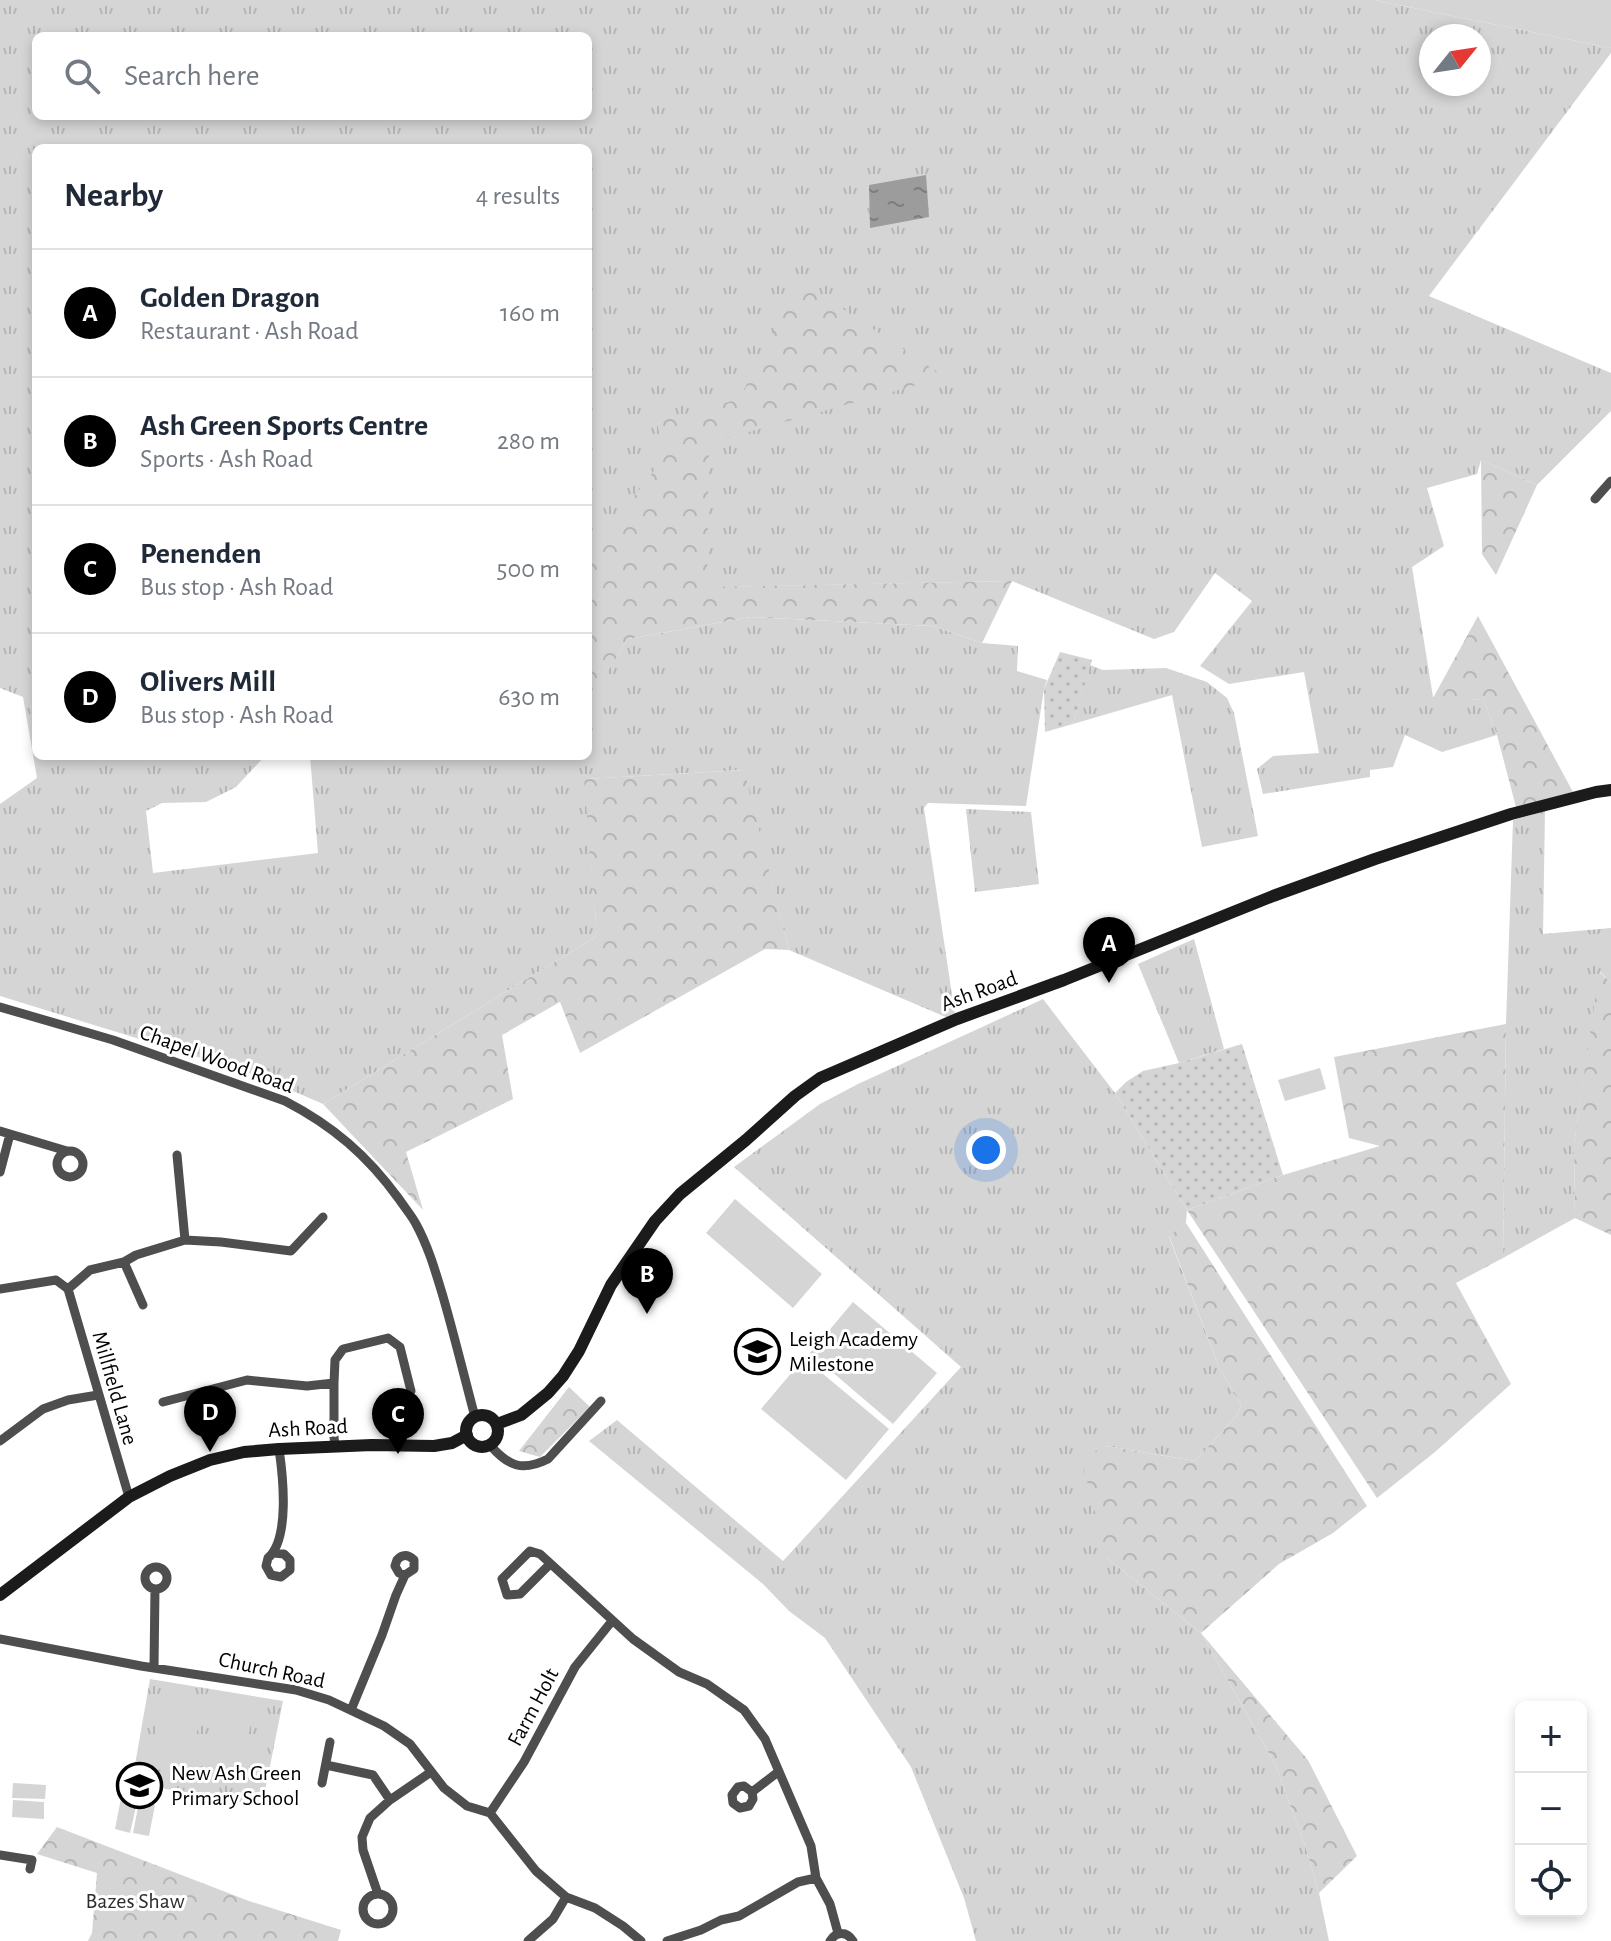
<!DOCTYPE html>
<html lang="en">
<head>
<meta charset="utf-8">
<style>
  body { margin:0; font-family:"Alegreya Sans",sans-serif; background:#f6f6f7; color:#1f2937 }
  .controls { position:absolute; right:24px; bottom:24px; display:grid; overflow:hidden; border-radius:12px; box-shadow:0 4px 12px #0003 }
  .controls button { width:72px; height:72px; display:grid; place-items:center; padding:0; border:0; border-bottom:2px solid #e0e1e3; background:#fff; color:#1f2937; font:40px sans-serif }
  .compass { position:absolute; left:1419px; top:24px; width:72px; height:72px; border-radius:50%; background:#fff; box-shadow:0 4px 12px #0003; rotate:60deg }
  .you { position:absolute; left:986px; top:1150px; width:28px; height:28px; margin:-20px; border:6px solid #fff; border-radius:50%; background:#1a73e8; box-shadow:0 0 0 12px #1a73e833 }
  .badge { display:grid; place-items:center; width:52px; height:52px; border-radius:50%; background:#000; color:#fff; font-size:26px; font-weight:700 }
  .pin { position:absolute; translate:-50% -66px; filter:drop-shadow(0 2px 4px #0008) }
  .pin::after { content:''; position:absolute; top:42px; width:28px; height:24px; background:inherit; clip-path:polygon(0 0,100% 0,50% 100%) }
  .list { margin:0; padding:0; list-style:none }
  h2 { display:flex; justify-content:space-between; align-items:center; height:104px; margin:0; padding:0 32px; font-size:34px }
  h2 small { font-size:26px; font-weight:400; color:#747a83 }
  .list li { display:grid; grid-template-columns:52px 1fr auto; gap:24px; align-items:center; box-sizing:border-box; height:128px; padding:0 32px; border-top:2px solid #e0e1e3 }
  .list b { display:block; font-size:30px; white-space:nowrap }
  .list p { margin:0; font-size:26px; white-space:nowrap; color:#747a83 }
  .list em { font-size:26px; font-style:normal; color:#747a83 }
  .icon { flex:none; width:44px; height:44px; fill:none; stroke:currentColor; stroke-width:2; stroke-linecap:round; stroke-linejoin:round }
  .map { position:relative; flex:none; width:1611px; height:1941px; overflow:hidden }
  .search { position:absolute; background:#fff; box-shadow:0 4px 12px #0003; left:32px; top:32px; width:560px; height:88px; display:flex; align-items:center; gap:20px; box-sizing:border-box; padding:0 28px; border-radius:12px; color:#747a83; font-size:30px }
  .panel { position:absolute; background:#fff; box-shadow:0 4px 12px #0003; left:32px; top:144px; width:560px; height:616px; border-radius:12px }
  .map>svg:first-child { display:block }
  .grass { fill:url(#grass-tufts); fill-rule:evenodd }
  .forest { fill:url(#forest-crowns) }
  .park { fill:#d5d5d5 }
  .garden { fill:url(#garden-dots) }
  .water { fill:url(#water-ripples) }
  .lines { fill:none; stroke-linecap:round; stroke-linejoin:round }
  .street { stroke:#4e4e4e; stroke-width:9 }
  .secondary { stroke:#1b1b1b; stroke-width:12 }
  .labels { text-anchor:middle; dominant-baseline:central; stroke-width:6; stroke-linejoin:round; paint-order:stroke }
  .street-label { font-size:22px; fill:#000; stroke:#fff }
  .poi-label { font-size:22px; fill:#000; stroke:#fff; text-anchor:start }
  .park-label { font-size:22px; fill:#2c2c2c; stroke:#fff }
</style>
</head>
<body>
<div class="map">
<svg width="1611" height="1941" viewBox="0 0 1611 1941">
  <defs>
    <pattern id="grass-tufts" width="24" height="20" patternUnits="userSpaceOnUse" patternTransform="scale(2)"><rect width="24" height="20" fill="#d5d5d5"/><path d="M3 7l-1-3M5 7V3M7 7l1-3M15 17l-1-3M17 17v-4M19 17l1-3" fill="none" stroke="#b5b5b5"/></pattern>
    <pattern id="forest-crowns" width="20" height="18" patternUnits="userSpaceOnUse" patternTransform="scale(2)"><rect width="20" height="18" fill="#d5d5d5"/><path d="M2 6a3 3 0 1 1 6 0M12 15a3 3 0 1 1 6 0" fill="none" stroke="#b5b5b5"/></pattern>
    <pattern id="garden-dots" width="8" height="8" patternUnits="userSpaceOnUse" patternTransform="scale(2)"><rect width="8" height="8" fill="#d5d5d5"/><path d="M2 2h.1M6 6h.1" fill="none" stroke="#b5b5b5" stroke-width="1.8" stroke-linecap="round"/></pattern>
    <pattern id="water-ripples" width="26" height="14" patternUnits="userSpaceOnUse" patternTransform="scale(2)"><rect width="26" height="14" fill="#9c9c9c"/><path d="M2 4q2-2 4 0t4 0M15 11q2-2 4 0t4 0" fill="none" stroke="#7d7d7d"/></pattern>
  </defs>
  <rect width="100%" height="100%" fill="#fff"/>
  <!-- grass -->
  <path class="grass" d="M0,0H1374L1611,48V53L1429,296L1611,373V411L1537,485L1481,460L1477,474L1427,488L1444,546L1412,567L1433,697L1484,700L1497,735L1442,752L1405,735L1393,767L1370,770V777L1263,794L1257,769L1273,756L1319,753L1304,672L1229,684L1200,666L1252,601L1215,573L1174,632L1154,639L1012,581L632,589L602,680L628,639L751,617L933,626L982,643L1018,646L1017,671L1047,680L1044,689L1026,806L928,803L924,808L955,1015L948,1018L789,950L743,770L585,779L597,936L323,1104L256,1075L0,996V804L37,778L23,697L0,688ZM36,36H588V116H36ZM1431,36H1479V84H1431ZM36,148H588V756H310L318,853L153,873L146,811L162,803L206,802L236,787L265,756H36Z
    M1090,665L1103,670L1166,668L1207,682L1227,698L1234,713L1258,836L1202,847L1172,695L1073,724Z
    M966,809L1031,812L1039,884L975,892Z
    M1545,811L1543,934L1611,928V982L1600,972L1574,1144L1575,1218L1503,1258L1506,1024L1513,820Z
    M1194,939L1224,1049L1179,1063L1138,964Z
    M1043,999L1115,1093L1187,1210L1186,1223L1169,1237L1219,1367L1241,1405L1237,1415L1195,1461L1106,1446L1107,1558L1201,1633L1275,1764L1305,1845L1319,1893L1329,1941H976L964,1898L911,1767L825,1638L789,1611L763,1584L589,1441L617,1420L783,1561L961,1367L734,1167L820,1104L858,1084Z
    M150,1679L283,1701L262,1806L160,1788L157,1802L116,1792L118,1781L132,1782Z"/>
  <!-- forest -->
  <path class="forest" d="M801,281L945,377L709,443L707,587L1012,581L982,643L933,626L751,617L628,639L600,684L588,682V555L664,458L657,422L739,399Z
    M1481,460L1537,485L1496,575L1482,554Z
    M1478,616L1573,792L1516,807L1497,735L1484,700L1433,698Z
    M744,770L789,950L765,949L580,1053L560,1002L502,1035L513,1099L406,1152L423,1210L323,1104L597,936L584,779Z
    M1599,972L1611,982V1235L1575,1218L1574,1144Z
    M1506,1024L1503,1258L1456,1283L1511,1384L1435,1452L1377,1498L1187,1210L1283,1175L1380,1146L1349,1138L1334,1057Z
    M1186,1223L1367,1506L1333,1533L1279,1564L1201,1633L1308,1760L1357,1856L1319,1893L1305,1845L1275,1764L1201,1633L1107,1558L1081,1458L1106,1446L1195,1461L1237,1415L1241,1405L1219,1367L1169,1236Z
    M569,1387L590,1407L540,1457L519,1451Z
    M57,1827L249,1901L341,1930L338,1941H88L92,1933L97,1873L37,1854Z"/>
  <!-- park -->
  <path class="park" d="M1374,0H1611V48Z
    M1320,1068L1326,1089L1285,1101L1278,1080Z
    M735,1199L822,1274L793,1308L706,1233Z
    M853,1302L937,1373L893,1424L810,1353Z
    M804,1358L889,1429L846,1480L761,1409Z
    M163,1695L202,1702L190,1774L151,1768Z
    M214,1704L253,1709L241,1783L201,1777Z
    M13,1783L46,1785L45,1799L12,1798Z
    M121,1798L137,1802L130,1833L115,1829Z
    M13,1800L44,1802V1819L12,1817Z
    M139,1802L155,1805L149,1836L133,1833Z"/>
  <!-- garden -->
  <path class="garden" d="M1060,652L1092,660L1073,724L1045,732L1044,689Z
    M1242,1044L1283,1175L1187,1210L1115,1093L1126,1082L1143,1071L1179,1063Z"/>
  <!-- water -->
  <path class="water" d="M926,175L929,217L870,228L869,185Z"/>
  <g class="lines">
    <!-- street -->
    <path class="street" d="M1595,499L1611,481
      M0,1007L113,1040L285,1101C333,1126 367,1155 399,1199C405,1208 412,1216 416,1224C428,1246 435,1270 442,1293C454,1334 464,1376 475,1417
      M0,1131L10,1134L0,1172
      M10,1134L67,1151
      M57 1164a13 13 0 1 1 26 0a13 13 0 1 1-26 0Z
      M177,1155L185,1240
      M124,1262L143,1305
      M0,1289L56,1280L68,1289
      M68,1289L90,1270L124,1262L136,1255L185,1240L221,1242L291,1251L323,1217
      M68,1289L129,1497
      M334,1383L335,1360L343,1349L388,1338L400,1347L411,1391
      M163,1402L247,1380L307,1386L334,1383V1437L335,1446
      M0,1441L43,1409L68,1400L98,1395
      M490,1445C508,1466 522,1472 548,1459L601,1401
      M274,1553L284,1554L290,1560V1570L281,1577L271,1575L266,1566L268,1558C290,1539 283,1476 279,1449
      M550,1564L520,1594L507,1595L502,1579L530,1551L540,1554L633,1639L679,1672L707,1684L744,1710L765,1739L811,1846L816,1878L830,1904L838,1933
      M145 1578a11 11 0 1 1 22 0a11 11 0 1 1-22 0Z
      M0,1639L141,1666L296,1690L329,1700L384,1726L410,1744L444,1788L467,1806L490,1813L536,1871L566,1897L595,1908L623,1926L641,1941
      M154,1667L155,1589
      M351,1710L382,1635L396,1595L405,1575L414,1569V1560C408,1554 402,1554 397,1560L395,1566L399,1573L405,1575
      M326,1765L373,1775L390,1800
      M322,1783L330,1742
      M752,1792L744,1786L738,1787L732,1795L733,1803L740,1808L749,1806L753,1799L752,1792L778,1772
      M490,1813L524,1762L575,1667L612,1621
      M0,1855L32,1860L30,1869
      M378,1894L363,1850L362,1837L370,1818L390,1800L431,1772
      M363 1909a15 15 0 1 1 30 0a15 15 0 1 1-30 0Z
      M528,1941L553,1919L566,1897
      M667,1941L701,1930L721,1920L739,1916L798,1882L816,1878
      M830,1941C836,1931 847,1931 853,1941"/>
    <!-- secondary -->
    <path class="secondary" d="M466 1431a16 16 0 1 1 32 0a16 16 0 1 1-32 0Z
      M497,1424L521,1415L548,1393L563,1376L579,1351L611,1285L655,1221L680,1194L746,1140L795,1096L820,1078L957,1019L1064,980L1273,896L1375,859L1511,814L1596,792L1611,790
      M0,1595L129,1497L170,1476L210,1460L244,1452L279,1449L372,1445L434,1446L452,1443L467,1435"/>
  </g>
  <!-- icons -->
  <defs>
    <symbol id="school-ring" viewBox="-11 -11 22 22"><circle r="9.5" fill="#fff" stroke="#000" stroke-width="1.5"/><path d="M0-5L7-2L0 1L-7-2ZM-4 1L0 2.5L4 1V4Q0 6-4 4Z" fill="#000"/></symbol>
  </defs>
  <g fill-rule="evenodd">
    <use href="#school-ring" x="732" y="1326" width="51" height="51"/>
    <use href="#school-ring" x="114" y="1760" width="51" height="51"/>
  </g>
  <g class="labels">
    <!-- street labels -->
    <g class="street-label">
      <text transform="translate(979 991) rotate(-20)">Ash Road</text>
      <text transform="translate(217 1059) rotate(20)">Chapel Wood Road</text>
      <text transform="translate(115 1388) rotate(74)">Millfield Lane</text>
      <text transform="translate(308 1428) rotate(-3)">Ash Road</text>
      <text transform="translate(272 1670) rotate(12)">Church Road</text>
      <text transform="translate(533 1707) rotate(-62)">Farm Holt</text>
    </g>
    <!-- poi labels -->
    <g class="poi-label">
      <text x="789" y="1339">Leigh Academy<tspan x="789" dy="25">Milestone</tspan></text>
      <text x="171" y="1773">New Ash Green<tspan x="171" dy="25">Primary School</tspan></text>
    </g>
    <!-- park labels -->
    <g class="park-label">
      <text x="135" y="1901">Bazes Shaw</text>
    </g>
  </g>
</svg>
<div class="controls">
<button>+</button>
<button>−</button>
<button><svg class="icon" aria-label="locate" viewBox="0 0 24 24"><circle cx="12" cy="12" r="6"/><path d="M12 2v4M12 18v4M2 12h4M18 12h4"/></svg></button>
</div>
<svg class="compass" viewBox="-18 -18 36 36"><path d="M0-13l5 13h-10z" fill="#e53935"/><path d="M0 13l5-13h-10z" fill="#747a83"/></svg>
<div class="you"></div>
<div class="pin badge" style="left:1109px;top:983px">A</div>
<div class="pin badge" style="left:647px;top:1314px">B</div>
<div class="pin badge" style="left:398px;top:1454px">C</div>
<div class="pin badge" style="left:210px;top:1452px">D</div>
<div class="search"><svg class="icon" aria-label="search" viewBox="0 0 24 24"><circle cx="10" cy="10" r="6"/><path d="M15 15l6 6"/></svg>Search here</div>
<section class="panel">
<h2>Nearby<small>4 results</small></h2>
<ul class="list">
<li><span class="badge">A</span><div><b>Golden Dragon</b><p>Restaurant · Ash Road</p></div><em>160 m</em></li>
<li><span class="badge">B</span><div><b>Ash Green Sports Centre</b><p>Sports · Ash Road</p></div><em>280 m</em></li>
<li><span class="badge">C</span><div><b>Penenden</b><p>Bus stop · Ash Road</p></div><em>500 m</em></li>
<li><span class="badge">D</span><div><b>Olivers Mill</b><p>Bus stop · Ash Road</p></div><em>630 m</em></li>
</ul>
</section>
</div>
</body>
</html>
